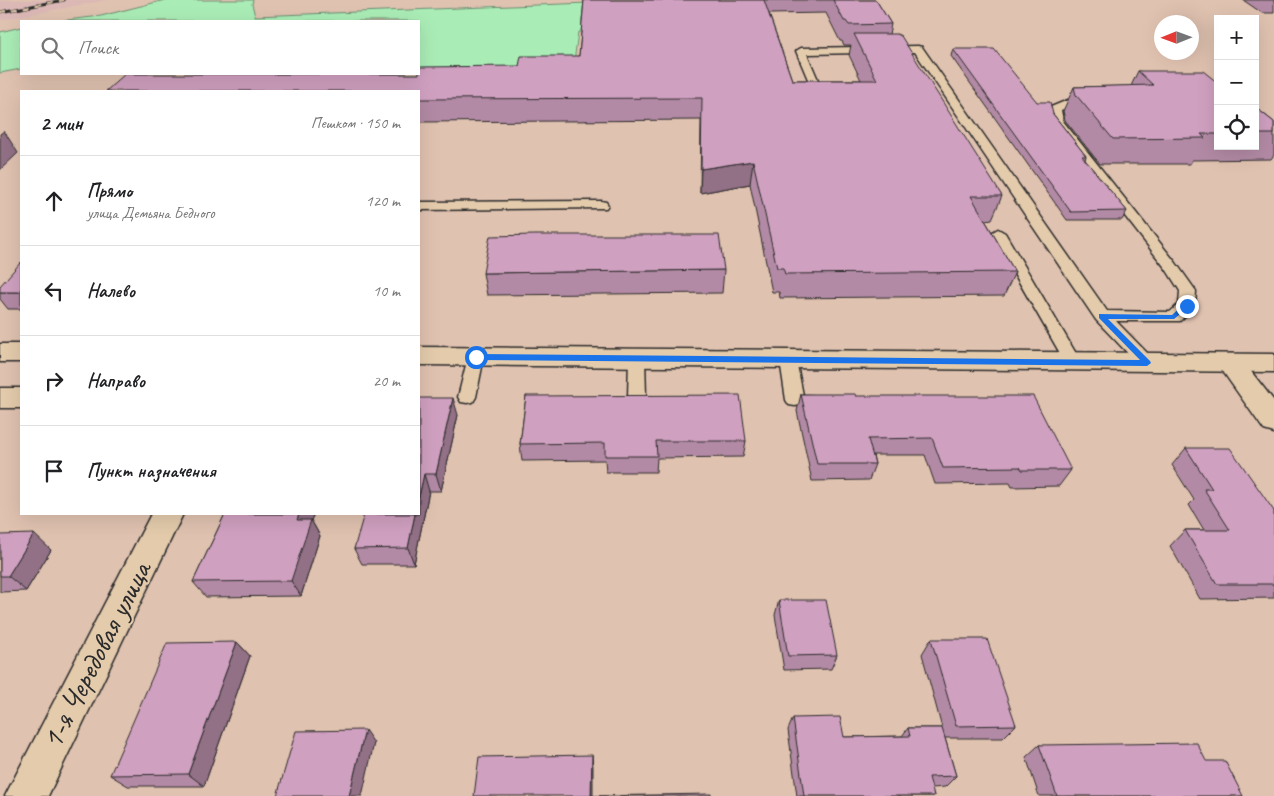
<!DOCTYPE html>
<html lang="ru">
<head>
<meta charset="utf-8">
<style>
  body { margin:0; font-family:Caveat,sans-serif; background:#f2f2f2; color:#202124 }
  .controls { position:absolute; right:15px; top:15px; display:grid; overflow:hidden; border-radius:0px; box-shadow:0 5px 20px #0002 }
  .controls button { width:45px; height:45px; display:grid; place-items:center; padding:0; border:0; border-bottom:1px solid #e0e0e0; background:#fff; color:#202124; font:25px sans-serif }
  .compass { position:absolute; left:1154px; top:15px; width:45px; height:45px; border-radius:50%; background:#fff; box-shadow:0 5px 20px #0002; rotate:269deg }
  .stop { position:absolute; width:15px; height:15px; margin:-11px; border:4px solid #1a73e8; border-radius:50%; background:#fff }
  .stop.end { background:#1a73e8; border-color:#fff; box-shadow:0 1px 5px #0008 }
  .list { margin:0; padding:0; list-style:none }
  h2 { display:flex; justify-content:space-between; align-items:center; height:65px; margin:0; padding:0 20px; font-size:21px }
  h2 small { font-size:16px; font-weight:400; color:#757577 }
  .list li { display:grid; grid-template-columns:32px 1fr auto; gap:15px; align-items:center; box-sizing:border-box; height:90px; padding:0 20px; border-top:1px solid #e0e0e0 }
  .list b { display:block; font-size:19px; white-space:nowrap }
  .list p { margin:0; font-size:16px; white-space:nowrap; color:#757577 }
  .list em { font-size:16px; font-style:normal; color:#757577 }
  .icon { flex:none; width:28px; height:28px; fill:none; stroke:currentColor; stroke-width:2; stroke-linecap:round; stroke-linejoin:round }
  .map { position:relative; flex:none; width:1274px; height:796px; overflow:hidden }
  .search { position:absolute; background:#fff; box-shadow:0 5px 20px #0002; left:20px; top:20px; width:400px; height:55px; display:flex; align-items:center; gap:12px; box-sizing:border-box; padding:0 18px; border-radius:0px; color:#757577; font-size:19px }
  .panel { position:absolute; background:#fff; box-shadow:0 5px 20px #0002; left:20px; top:90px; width:400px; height:425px; border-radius:0px }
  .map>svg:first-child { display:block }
  .built { fill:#dbb8b5 }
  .green { fill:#aaecb6; stroke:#6a8c70 }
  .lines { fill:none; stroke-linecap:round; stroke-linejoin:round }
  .lane-casing { stroke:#2b2b2b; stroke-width:3 }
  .street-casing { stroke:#2b2b2b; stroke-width:3 }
  .secondary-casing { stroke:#2b2b2b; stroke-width:3 }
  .lane { fill:#e4cbac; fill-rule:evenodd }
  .street { fill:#e4cbac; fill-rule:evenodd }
  .secondary { fill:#e4cbac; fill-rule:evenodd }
  .rail-casing { stroke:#2b2b2b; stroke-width:3 }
  .rail { stroke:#e4cbac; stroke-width:2; stroke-dasharray:6; stroke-linecap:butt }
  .wall { fill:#b38aa5; stroke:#2b2b2b; fill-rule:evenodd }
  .shaded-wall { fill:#927086; stroke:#2b2b2b }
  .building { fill:#d0a0c0; stroke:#2b2b2b }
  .route { fill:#1a73e8 }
  .labels { text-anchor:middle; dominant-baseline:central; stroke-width:4; stroke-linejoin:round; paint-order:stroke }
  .near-street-label { font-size:30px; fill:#2b2b2b; stroke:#e4cbac }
</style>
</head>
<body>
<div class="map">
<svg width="1274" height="796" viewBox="0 0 1274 796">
  <rect width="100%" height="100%" fill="#e0c2b0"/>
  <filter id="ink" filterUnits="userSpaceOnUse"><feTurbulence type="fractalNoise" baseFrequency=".02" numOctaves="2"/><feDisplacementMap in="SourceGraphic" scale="10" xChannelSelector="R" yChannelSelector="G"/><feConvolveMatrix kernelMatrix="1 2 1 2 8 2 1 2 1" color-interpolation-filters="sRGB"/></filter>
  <g filter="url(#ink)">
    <!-- built -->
    <path class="built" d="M5,0H107L0,20V1Z"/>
    <!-- green -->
    <path class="green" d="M165,0H253L252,4L255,16L665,0H717L719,29L578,32L571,84L230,74H419V21H58L101,16Z
      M21,27V69L0,73V32Z"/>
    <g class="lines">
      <defs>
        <path id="lane" d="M918,46L922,47L1107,311L1170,312L1179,304L1180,291L1166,269L1051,121L1049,109L1051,107L1068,100L1094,101L1096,103L1094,105L1070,106L1061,110L1063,121L1176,263L1196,291L1195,306L1180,321H1116L1153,359L1155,363L1153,367L1147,369L1141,367L1096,320L915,52L807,54L825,96L820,99L815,96L796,51L801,48Z
          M601,201L606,202L608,205L606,208L419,210V202Z
          M998,229L1005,233L1081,362L1079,366L1073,368L1067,366L1065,362L991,233Z
          M476,351L482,353L484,357L476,397L473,402L467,403L461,402L458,397L468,357L470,353Z
          M637,352L643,354L645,358L646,398L643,403L637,404L631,403L628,398L629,358L631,354Z
          M788,354L794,356L796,360L804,400L801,405L795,406L789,405L786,400L780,360L782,356Z"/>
        <path id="street" d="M1230,354L1239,356L1274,401V433L1264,430L1217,363L1221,356Z
          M0,388H21V408H0Z"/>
        <path id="secondary" d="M0,344H21V362H0Z
          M419,347L1274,354V372L419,365Z
          M151,514H183L48,796H5Z"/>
      </defs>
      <!-- lane casing -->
      <use href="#lane" class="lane-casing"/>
      <!-- street casing -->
      <use href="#street" class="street-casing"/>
      <!-- secondary casing -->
      <use href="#secondary" class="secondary-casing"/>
      <!-- lane -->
      <use href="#lane" class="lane"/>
      <!-- street -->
      <use href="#street" class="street"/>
      <!-- secondary -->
      <use href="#secondary" class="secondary"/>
      <defs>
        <path id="rail" d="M0,12L64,0"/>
      </defs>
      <!-- rail casing -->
      <use href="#rail" class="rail-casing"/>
      <!-- rail -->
      <use href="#rail" class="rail"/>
    </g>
    <!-- wall -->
    <path class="wall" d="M584,0H876L891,24L889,34L1002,196L992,219L985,220L1015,272L1004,296L780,298L779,292H772L750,184L700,193L701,120L419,122V91L519,66L579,56ZM826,13L840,41H842L844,45H851L849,55L861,80H792L769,14Z
      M1243,0H1274V13H1262Z
      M953,49L1037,102L1053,114L1086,156L1085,160L1127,211L1122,220H1067L951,56Z
      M1138,71L1218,83V146H1255V107L1274,122V155L1271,159L1192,160L1190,164H1100L1065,120L1063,111L1074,87L1131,86Z
      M724,270L722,293L487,295L483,273Z
      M0,292H21V309H8L0,299Z
      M801,394L856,396L1071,470L1059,486L1012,487L1010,483L935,484L925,455H873L875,464L869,480L812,481L797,411Z
      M526,396L746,441L743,457L657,458L656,472H606L605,460L522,461L520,444Z
      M419,398L458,415L441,491H429L414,564H362L354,549Z
      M1186,448L1274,511V598L1200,599L1170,546L1185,530H1204L1189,505L1194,500L1172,465Z
      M225,514H314L311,520L320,536L301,596L206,597L193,582Z
      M0,535L51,550L26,591L0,592Z
      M779,600L837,655L831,669L784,670L775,615Z
      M931,639L1016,725L1003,738H945L956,776L945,787L932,788L934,796H797L788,730L793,718L844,737L902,736L908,728H942L922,654Z
      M237,642L250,656L204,786H128L110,775Z
      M1039,745L1206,761L1243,796H1039L1026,757Z"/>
    <!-- shaded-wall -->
    <path class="shaded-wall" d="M4,131L18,153L0,170V134Z
      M753,161L750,184L700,193L701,169Z
      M453,398L458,415L441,491L436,474Z
      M424,474L429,491L414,564L408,548L415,514H419V497Z
      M299,514H314L311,520L320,536L301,596L291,581L297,520Z
      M34,534L51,550L26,591L8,576Z
      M237,642L250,656L204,786L188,774Z
      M365,730L374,743L362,796H349Z
      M592,755L593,767V796H591Z"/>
    <!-- building -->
    <path class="building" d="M584,0H764L792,80H877L854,34H897L901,36L1002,196H971L1015,272L785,274L783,268H777L753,161L701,169L702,98L419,99V91H106L125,74H419V67L519,66L521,56H579Z
      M833,0H876L891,24L849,25L846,21H844Z
      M953,49H994L1037,102H1050L1053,114L1086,156H1082L1127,211L1071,212Z
      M1138,71H1203L1218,83V134H1201L1205,138L1113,139L1076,95L1074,87L1153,85Z
      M1255,107L1274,122V134H1255Z
      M535,235H719L724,270L483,273L490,236Z
      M21,262V292H0V286Z
      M801,394H855L856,396H1033L1071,470H1022L1020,467L943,468L932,438L868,439L875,464H817Z
      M740,395L746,441H656L657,456H605V443L520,444L526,396Z
      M419,398H453L436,474H424L419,497Z
      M1186,448H1230L1274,511V584H1217L1185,530H1230L1204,489H1212Z
      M225,514H299L297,520H311L291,581L193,582Z
      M364,514H415L408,548L354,549Z
      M34,534L8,576H0V535Z
      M779,600H826L837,655L788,656Z
      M931,639H987L1016,725L956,726Z
      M237,642L188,774L110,775L167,643Z
      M840,717L844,737L910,736L908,728H942L956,776L929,777L934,796H804L793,718Z
      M365,730L349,796H277L296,731Z
      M1197,743L1206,761H1225L1243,796H1057L1039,745Z
      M592,755L591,796L711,794V796H474L479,757Z"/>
  </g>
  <!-- route -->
  <path class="route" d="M1184,304L1190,306L1174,319H1108L1150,361L1151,363L1147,366L476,360L472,357L476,354L1140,360L1099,318V314L1172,315Z"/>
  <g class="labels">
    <!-- near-street labels -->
    <g class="near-street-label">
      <text transform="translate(96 655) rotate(-63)">1-я Чередовая улица</text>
    </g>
  </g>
</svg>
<div class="controls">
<button>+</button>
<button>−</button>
<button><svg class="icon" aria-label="locate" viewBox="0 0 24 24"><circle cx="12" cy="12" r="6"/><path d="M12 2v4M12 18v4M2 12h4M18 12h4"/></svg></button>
</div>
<svg class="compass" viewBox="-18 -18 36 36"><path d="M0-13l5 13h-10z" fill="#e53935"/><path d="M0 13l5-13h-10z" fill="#757577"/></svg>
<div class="stop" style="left:476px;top:357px"></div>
<div class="stop end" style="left:1187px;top:306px"></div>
<div class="search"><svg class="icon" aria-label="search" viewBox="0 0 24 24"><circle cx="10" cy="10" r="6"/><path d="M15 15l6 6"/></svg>Поиск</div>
<section class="panel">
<h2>2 мин<small>Пешком · 150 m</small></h2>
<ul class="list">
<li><svg class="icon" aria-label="ahead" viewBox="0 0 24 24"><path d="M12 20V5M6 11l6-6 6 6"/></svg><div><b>Прямо</b><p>улица Демьяна Бедного</p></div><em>120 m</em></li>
<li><svg class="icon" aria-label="left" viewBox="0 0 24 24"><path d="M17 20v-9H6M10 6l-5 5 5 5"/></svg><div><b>Налево</b></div><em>10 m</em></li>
<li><svg class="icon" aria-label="right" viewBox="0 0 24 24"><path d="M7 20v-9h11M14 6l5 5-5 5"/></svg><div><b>Направо</b></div><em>20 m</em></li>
<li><svg class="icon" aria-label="arrive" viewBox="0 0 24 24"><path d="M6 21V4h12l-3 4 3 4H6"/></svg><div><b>Пункт назначения</b></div></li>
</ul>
</section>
</div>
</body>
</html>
